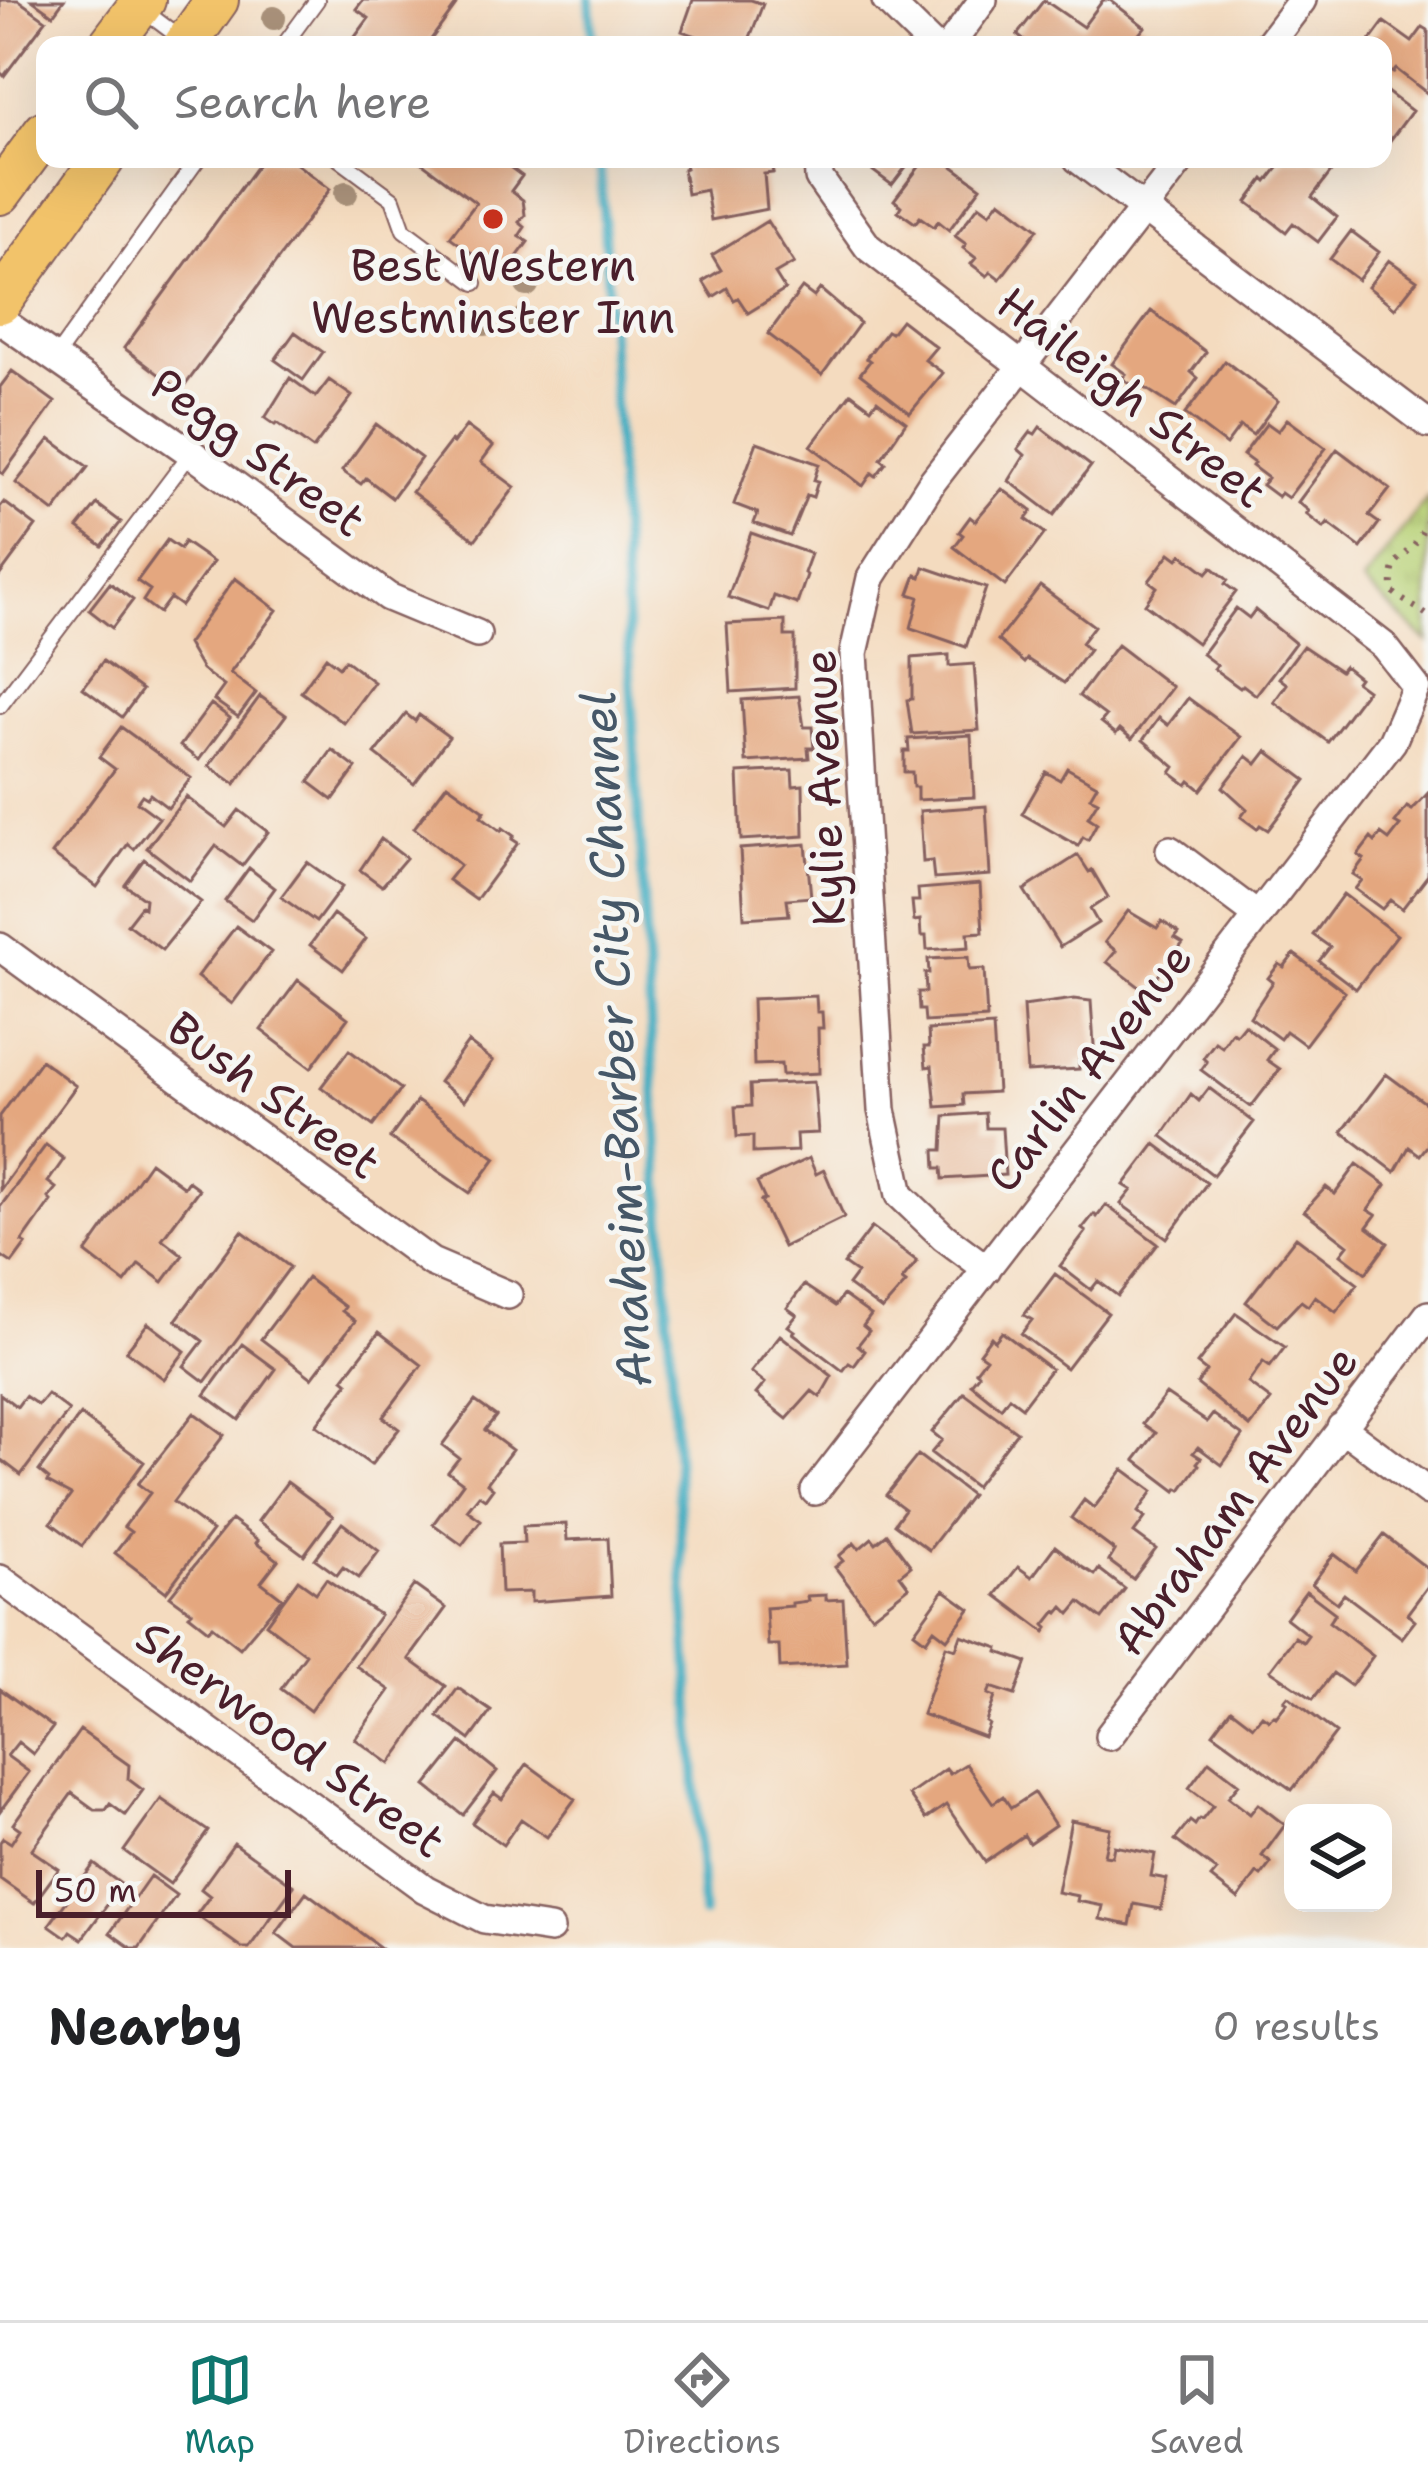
<!DOCTYPE html>
<html lang="en">
<head>
<meta charset="utf-8">
<style>
  body { margin:0; font-family:"Shantell Sans",sans-serif; background:#f2f2f2; color:#202124 }
  .controls { position:absolute; right:36px; bottom:36px; display:grid; overflow:hidden; border-radius:24px; box-shadow:0 12px 48px #0002 }
  .controls button { width:108px; height:108px; display:grid; place-items:center; padding:0; border:0; border-bottom:3px solid #e0e0e0; background:#fff; color:#202124; font:60px sans-serif }
  .scale { position:absolute; left:36px; bottom:30px; width:255px; box-sizing:border-box; padding-left:12px; border:6px solid #4a1f2b; border-top:0; font-size:33px; line-height:42px; white-space:nowrap; color:#4a1f2b; -webkit-text-stroke:9px #f6f6f2; paint-order:stroke }
  .list { margin:0; padding:0; list-style:none }
  h2 { display:flex; justify-content:space-between; align-items:center; height:156px; margin:0; padding:0 48px; font-size:51px }
  h2 small { font-size:39px; font-weight:400; color:#757577 }
  .icon { flex:none; width:66px; height:66px; fill:none; stroke:currentColor; stroke-width:2; stroke-linecap:round; stroke-linejoin:round }
  .map { position:relative; flex:none; width:1428px; height:1948px; overflow:hidden }
  .search { position:absolute; background:#fff; box-shadow:0 12px 48px #0002; left:36px; right:36px; top:36px; height:132px; display:flex; align-items:center; gap:30px; box-sizing:border-box; padding:0 42px; border-radius:24px; color:#757577; font-size:45px }
  .sheet { height:372px; background:#fff }
  nav { display:flex; justify-content:space-around; align-items:center; box-sizing:border-box; height:168px; border-top:3px solid #e0e0e0; background:#fff; font-size:33px; color:#757577 }
  nav a { display:grid; justify-items:center; gap:6px }
  nav .on { color:#0f766e }
  .map>svg:first-child { display:block }
  .park { fill:url(#park-tufts); stroke:#817850; stroke-width:3 }
  .lines { fill:none; stroke-linecap:round; stroke-linejoin:round }
  .stream { stroke:#41acc0; stroke-width:10 }
  .building { fill:#e4a77f }
  .lane-casing { stroke:#86615f; stroke-width:18 }
  .street-casing { stroke:#86615f; stroke-width:32 }
  .primary-casing { stroke:#86615f; stroke-width:46 }
  .path { stroke:#86615f; stroke-width:6; stroke-dasharray:3 9; stroke-linecap:butt }
  .lane { stroke:#fff; stroke-width:14 }
  .street { stroke:#fff; stroke-width:27 }
  .primary { stroke:#f2c36a; stroke-width:42 }
  .tree { fill:#a9917a }
  .poi-dot { fill:#c8321e; stroke:#f6f6f2; stroke-width:4.5 }
  .labels { text-anchor:middle; dominant-baseline:central; stroke-width:9; stroke-linejoin:round; paint-order:stroke }
  .poi-label { font-size:45px; fill:#4a1f2b; stroke:#f6f6f2 }
  .street-label { font-size:45px; fill:#4a1f2b; stroke:#f6f6f2 }
  .water-label { font-size:48px; font-style:italic; fill:#465767; stroke:#f6f6f2 }
</style>
</head>
<body>
<div class="map">
<svg width="1428" height="1948" viewBox="0 0 1428 1948">
  <defs>
    <pattern id="park-tufts" width="24" height="20" patternUnits="userSpaceOnUse" patternTransform="scale(3)"><rect width="24" height="20" fill="#b8d176"/><path d="M3 7l-1-3M5 7V3M7 7l1-3M15 17l-1-3M17 17v-4M19 17l1-3" fill="none" stroke="#a0b366"/></pattern>
  </defs>
  <rect width="100%" height="100%" fill="#f6f6f2"/>
  <filter id="ink" filterUnits="userSpaceOnUse"><feTurbulence type="fractalNoise" baseFrequency=".00833" numOctaves="2"/><feDisplacementMap in="SourceGraphic" scale="24" xChannelSelector="R" yChannelSelector="G"/><feConvolveMatrix kernelMatrix="1 2 1 2 8 2 1 2 1" color-interpolation-filters="sRGB"/></filter>
  <filter id="wash" filterUnits="userSpaceOnUse"><feTurbulence type="fractalNoise" baseFrequency=".004" numOctaves="4" result="noise"/><feDisplacementMap in="SourceGraphic" scale="48" xChannelSelector="R" yChannelSelector="G"/><feGaussianBlur stdDeviation="2.7" result="paint"/><feColorMatrix in="noise" values="0 0 0 0 0 0 0 0 0 0 0 0 0 0 0 0 0 1.4 0 .05"/><feComposite in="paint" operator="in"/></filter>
  <g filter="url(#wash)">
    <rect width="100%" height="100%" fill="#f4dbbf"/>
    <!-- park -->
    <path class="park" d="M1428,497V642L1363,582Z"/>
    <g class="lines">
      <!-- stream -->
      <path class="stream" d="M590,0L593,45
        M600,159L703,1914"/>
    </g>
    <g id="blocks">
      <!-- building -->
      <path class="building" d="M0,0H18L46,20L4,76L0,72Z
        M32,0H64L53,15Z
        M363,0H449L456,5L427,45H349L369,18L356,9Z
        M693,0H751L763,4L747,45H722L682,31Z
        M1044,0L1083,27L1103,0H1110L1145,27L1130,45H1030L1017,35Z
        M1384,22L1412,42L1423,27L1428,30V94L1396,69L1393,73L1383,66V45H1367Z
        M1383,89L1412,111L1383,150Z
        M262,159H290L330,189L181,391L124,348Z
        M417,159H499L522,176L511,191L523,200L525,215L519,222L525,227L519,236L528,242L503,276L450,237L476,203Z
        M701,159H770L773,173L764,174L767,209L711,220L706,190L687,194L683,169L686,168L685,164L701,161Z
        M857,159H912L892,185Z
        M925,159H943L981,187L949,230L938,221L934,227L920,217L915,223L898,211L901,206L894,200Z
        M1285,159H1313L1331,172L1312,197L1337,217L1318,242L1293,223L1286,232L1247,202L1264,179L1267,182Z
        M1000,200L1038,229L1000,279L991,272L987,276L971,264L976,258L963,248L966,244L955,236L979,205L990,213Z
        M767,221L794,263L775,274L785,290L748,313L738,298L734,300L727,288L713,297L703,281L721,270L712,255Z
        M1351,231L1379,252L1358,280L1330,259Z
        M1389,260L1417,280L1395,308L1368,287Z
        M802,288L814,297L820,289L860,323L822,375L768,334Z
        M1151,311L1206,352L1191,372L1198,378L1176,408L1142,386L1139,390L1122,378L1126,374L1112,364Z
        M901,320L936,347L925,360L943,373L910,413L860,374L870,361L866,358L887,331L891,333Z
        M295,332L323,352L303,380L275,360Z
        M1225,361L1278,401L1253,435L1240,426L1226,445L1185,414Z
        M12,371L55,402L3,474L0,472V387Z
        M290,378L316,397L329,380L352,396L313,449L277,423L275,425L265,418Z
        M851,393L871,408L877,400L906,422L881,459L886,463L876,476L872,473L863,486L811,446Z
        M1287,419L1326,448L1288,498L1281,493L1278,497L1262,485L1268,478L1252,466L1254,463L1243,455L1267,423L1278,431Z
        M376,424L421,458L392,498L366,478L361,484L342,471Z
        M466,426L493,446L481,462L515,487L475,540L412,492L451,441L453,443Z
        M1040,427L1091,466L1054,515L1009,481L1025,455L1018,449L1031,432L1035,434Z
        M50,439L88,467L54,512L16,483Z
        M757,442L819,464L814,480L818,481L813,497L807,495L790,536L754,523L758,513L734,504Z
        M1337,449L1390,489L1369,516L1379,523L1361,548L1328,523L1324,528L1306,514L1309,511L1298,502Z
        M1002,489L1032,511L1026,519L1045,533L1005,586L954,547L963,535L959,532L970,517L975,521Z
        M4,502L36,526L0,575V507Z
        M97,504L121,522L102,546L78,528Z
        M751,533L811,554L804,573L807,575L797,604L774,596L769,611L728,597Z
        M167,540L180,549L184,542L213,562L181,606L170,598L159,613L143,601L150,590L137,581Z
        M1170,553L1178,559L1182,554L1207,573L1212,567L1228,580L1225,584L1236,592L1197,643L1145,604L1157,587L1149,581Z
        M924,567L986,588L966,647L911,628L919,597L909,594L916,575L921,577Z
        M235,578L277,610L230,673L256,693L238,717L214,700L224,686L202,670L187,644Z
        M110,583L133,600L112,628L89,610Z
        M1040,586L1094,626L1081,643L1089,650L1064,683L1027,659L1024,663L998,640Z
        M1236,608L1249,618L1255,610L1295,643L1256,695L1243,685L1240,688L1214,669L1217,665L1202,654Z
        M785,621V636H795V688L731,692L727,624Z
        M1117,645L1172,687L1132,739L1120,729L1116,734L1101,722L1106,716L1079,696Z
        M1303,646L1340,671L1344,666L1359,678L1356,682L1367,690L1328,742L1274,702L1287,684L1279,678Z
        M949,655V666L974,664L979,730L912,734L907,700L912,699V658Z
        M326,657L339,667L345,660L374,682L344,723L301,692Z
        M103,661L142,690L122,717L83,688Z
        M260,696L286,715L235,784L209,766Z
        M799,696L804,727H812L814,748H808L809,758L746,762L742,700Z
        M1188,698L1241,737L1201,790L1190,781L1187,785L1171,773L1175,767L1143,740L1159,718L1168,725Z
        M211,704L230,718L199,760L180,746Z
        M406,714L415,721L419,715L449,737L414,784L375,754Z
        M121,727L191,778L168,808L150,794L147,798L142,795L137,802L159,818L134,849L128,844L97,887L52,854L115,769L99,757Z
        M971,735L974,797L917,800V787H913L912,772H904V751H909L908,739Z
        M332,750L356,768L333,800L309,782Z
        M1267,751L1306,780L1268,830L1260,825L1257,829L1241,817L1247,809L1223,787L1247,756L1257,764Z
        M1067,768L1097,785L1090,797L1098,801L1088,817L1097,823L1088,840L1083,837L1078,846L1022,814L1046,772L1060,780Z
        M792,770L793,786L803,785L804,836L741,840L738,773Z
        M447,784L485,811L481,816L501,831L503,828L514,836L512,839L518,843L476,900L448,880L460,865L414,828Z
        M1428,793V875L1402,909L1390,900L1382,909L1355,889L1362,880L1353,874L1364,859L1358,855L1371,838L1375,842L1381,834L1389,840L1400,826L1395,823L1407,807L1412,810Z
        M186,797L226,827L239,810L268,832L242,866L216,846L190,881L147,848Z
        M986,806L990,875L934,879L932,861L923,862L920,811Z
        M381,839L406,858L382,886L360,870Z
        M806,844L811,897L787,899L789,915L744,918L740,849Z
        M1078,855L1089,872L1092,870L1108,897L1090,909L1098,923L1060,947L1024,890Z
        M144,859L201,902L162,950L127,924L141,906L144,908L145,899L125,885Z
        M307,862L342,887L316,922L281,897Z
        M249,868L275,888L252,920L225,901Z
        M980,884L983,932L968,933L969,947L927,950L926,936H921L920,920L914,921L912,901H919L918,889Z
        M1343,894L1397,935L1356,989L1319,961L1330,947L1313,935Z
        M1128,911L1157,928L1162,921L1179,933L1175,938L1183,943L1146,992L1107,962L1116,951L1105,942Z
        M333,914L366,939L343,970L310,945Z
        M236,926L271,952L232,1004L197,977Z
        M1294,954L1345,992L1305,1045L1286,1031L1280,1039L1250,1017L1273,982L1268,978L1279,964L1284,967Z
        M968,957L969,970L984,969L987,1018L925,1022L924,1010H919L918,992H926L925,973H929L928,959Z
        M298,980L348,1018L311,1068L261,1030Z
        M816,996L817,1012H822L823,1028H818L819,1073L782,1075L781,1064L754,1065L752,999Z
        M1074,999L1091,1001L1095,1060L1079,1061V1069L1027,1072L1023,1006Z
        M1244,1025L1275,1049L1267,1060L1280,1069L1251,1107L1201,1070L1207,1062L1203,1058L1215,1042L1222,1047L1232,1032L1236,1035Z
        M993,1026L997,1092L963,1094L964,1105L936,1107L932,1066L926,1067L924,1047H929L928,1030Z
        M468,1042L493,1061L464,1101L439,1082Z
        M349,1050L401,1089L373,1126L321,1087Z
        M41,1060L76,1086L0,1190V1116Z
        M1386,1074L1428,1105V1145L1420,1155L1409,1147L1395,1172L1342,1132Z
        M814,1082L818,1133L796,1134L797,1151L753,1153V1136L737,1137L735,1107L751,1106L750,1085Z
        M1209,1088L1254,1122L1213,1175L1162,1136L1191,1094L1199,1101Z
        M417,1101L496,1158L470,1193L390,1138Z
        M985,1113L986,1128H1002L1005,1175L943,1179L942,1168H936L935,1150H943L945,1116Z
        M1155,1144L1207,1183L1167,1238L1121,1204L1132,1190L1124,1185Z
        M46,1145L64,1159L48,1182L56,1188L48,1198L51,1201L22,1242L26,1244L12,1263L0,1255V1207Z
        M809,1158L816,1174L824,1170L844,1217L783,1247L761,1201L765,1200L757,1183Z
        M150,1162L184,1187L188,1181L199,1189L162,1239L183,1255L163,1282L139,1264L125,1283L86,1253Z
        M1357,1164L1386,1185L1368,1210L1376,1215L1367,1227L1388,1243L1366,1273L1341,1254L1348,1245L1304,1211L1326,1187L1335,1194Z
        M1106,1205L1158,1244L1118,1296L1098,1281L1091,1290L1060,1266L1086,1232L1082,1229L1094,1214L1097,1217Z
        M872,1227L917,1261L902,1280L906,1283L882,1310L848,1285L857,1273L844,1264Z
        M242,1231L290,1267L205,1382L184,1366L203,1341L176,1320Z
        M1296,1237L1358,1284L1336,1312L1315,1296L1308,1306L1301,1301L1277,1326L1246,1302Z
        M1055,1274L1108,1313L1066,1368L1021,1334L1032,1320L1024,1315Z
        M307,1278L345,1307L342,1311L355,1321L312,1378L261,1339Z
        M804,1285L835,1306L843,1295L871,1315L863,1326L869,1331L858,1345L865,1351L854,1366L849,1363L843,1371L793,1333L795,1331L788,1326L797,1315L787,1308Z
        M1236,1313L1285,1347L1270,1367L1263,1362L1248,1383L1271,1400L1250,1427L1197,1384L1206,1371L1197,1364Z
        M148,1323L185,1351L164,1379L126,1351Z
        M379,1332L422,1365L383,1417L399,1429L371,1465L316,1425L348,1383L343,1379Z
        M1002,1332L1051,1369L1022,1407L1009,1397L1001,1408L971,1384L979,1374L976,1371L986,1358L979,1353L991,1337L995,1341Z
        M780,1335L832,1376L820,1397L812,1391L787,1419L756,1394L765,1383L751,1372Z
        M242,1344L276,1369L239,1420L205,1395Z
        M964,1393L1017,1432L975,1487L931,1453L942,1440L932,1432Z
        M0,1394L17,1407L25,1396L38,1405L47,1394L69,1411L21,1475L0,1459Z
        M1166,1394L1207,1422L1213,1414L1243,1436L1222,1465L1198,1447L1193,1453L1201,1458L1197,1463L1199,1465L1181,1490L1178,1488L1176,1491L1135,1460L1156,1433L1143,1424Z
        M475,1401L496,1416L485,1430L512,1450L487,1483L493,1488L485,1499L479,1495L467,1510L481,1520L462,1545L433,1524L463,1483L448,1472L459,1458L442,1445Z
        M194,1413L224,1435L173,1502L212,1531L166,1592L115,1553L131,1532L124,1527L150,1493L138,1484Z
        M80,1415L144,1462L82,1546L51,1523L71,1495L47,1482L49,1479L39,1471Z
        M918,1455L971,1495L929,1550L894,1524L905,1509L886,1495Z
        M1123,1469L1153,1491L1138,1512L1145,1518L1134,1533L1156,1549L1133,1579L1109,1561L1115,1551L1071,1518L1084,1500L1094,1508Z
        M287,1482L333,1516L304,1555L258,1521Z
        M231,1520L258,1540L256,1543L278,1560L261,1582L282,1598L240,1648L212,1626L208,1630L189,1615L192,1612L170,1596Z
        M342,1523L379,1551L359,1578L343,1567L337,1575L315,1559Z
        M566,1524L567,1540L608,1538L611,1596L531,1602V1592L501,1593L499,1544L524,1543L523,1526Z
        M887,1534L911,1566L900,1575L909,1587L872,1616L835,1567L843,1561L839,1556L854,1543L859,1549L872,1538L876,1543Z
        M1384,1535L1428,1569V1586L1407,1614L1415,1621L1402,1638L1344,1594L1337,1603L1312,1584L1334,1554L1356,1571Z
        M1055,1546L1082,1567L1095,1575L1099,1569L1125,1589L1102,1619L1080,1602L1070,1614L1063,1607L1058,1613L1056,1611L1045,1625L1048,1628L1045,1632L996,1595L1018,1567L1032,1577Z
        M326,1579L380,1615L310,1711L281,1689L306,1654L266,1624L298,1580L316,1593Z
        M414,1585L446,1608L409,1659L446,1686L390,1764L355,1739L390,1690L356,1666Z
        M944,1590L970,1609L947,1639L934,1629L926,1641L914,1632Z
        M1306,1591L1335,1613L1329,1622L1373,1656L1351,1686L1333,1673L1313,1699L1270,1670L1295,1637L1303,1642L1308,1635L1286,1618Z
        M826,1595V1600L843,1599L847,1664L780,1668L779,1645H768L766,1608L792,1606V1603L808,1601L807,1596Z
        M961,1635L999,1648L998,1652L1027,1662L1015,1695L991,1687L988,1694L995,1697L986,1722L989,1724L984,1737L922,1714L946,1646L956,1649Z
        M458,1688L491,1711L470,1740L438,1716Z
        M0,1689L53,1727L33,1754L18,1742L7,1756L29,1772L0,1811Z
        M1288,1696L1336,1733L1292,1790L1213,1733L1231,1709L1253,1726L1262,1715L1269,1720L1274,1715L1276,1717L1287,1703L1284,1701Z
        M80,1730L129,1765L128,1779L143,1790L125,1815L110,1804L106,1810H95L72,1793L31,1850L59,1869L34,1903L0,1879V1842L3,1838L11,1843L20,1829L13,1824Z
        M461,1742L497,1771L463,1815L426,1786Z
        M1209,1761L1239,1784L1228,1797L1250,1814L1258,1804L1285,1825L1262,1856L1271,1863L1261,1876L1257,1873L1238,1899L1211,1878L1217,1871L1175,1840L1190,1821L1195,1825L1199,1819L1202,1820L1213,1806L1189,1788Z
        M527,1764L575,1799L547,1837L521,1819L503,1845L472,1823L494,1793L502,1799Z
        M966,1764L993,1803L1003,1796L1011,1808L1034,1793L1055,1825L1029,1843L1024,1835L985,1862L946,1805L926,1819L909,1795L946,1769L950,1774Z
        M161,1799L208,1831L170,1884L124,1851Z
        M1071,1820L1110,1828L1104,1855L1112,1856L1114,1846L1155,1854L1151,1876L1167,1879L1161,1909L1134,1904L1130,1925L1100,1919L1103,1906L1077,1901L1078,1896L1057,1892Z
        M234,1843L294,1886L249,1948H242L196,1915L210,1896L201,1889Z
        M94,1864L122,1885L82,1939L70,1931L66,1937L49,1925Z
        M150,1876L176,1895L139,1948H131L110,1933Z
        M306,1892L381,1948H296L276,1933Z"/>
    </g>
  </g>
  <g filter="url(#ink)">
    <use href="#blocks" fill-opacity="0" stroke="#86615f" stroke-width="3"/>
    <g class="lines">
      <defs>
        <path id="lane" d="M143,10L183,40
          M284,45L317,0
          M339,159L393,199L404,230L475,283
          M55,358L198,159
          M0,706L191,453"/>
        <path id="street" d="M886,0L932,45
          M950,45L983,0
          M1268,45L1302,0
          M1078,159L1428,424
          M0,320L191,453L388,597L477,634
          M1170,850L1258,916
          M0,947L431,1262L508,1295
          M987,1269L944,1237L900,1195L882,1110L854,653L871,578L932,482L1182,159
          M1341,1427L1428,1492
          M815,1491L1392,742L1416,687L1384,646L868,247L819,178L818,159
          M0,1579L425,1889L484,1919L550,1929
          M1109,1736L1428,1315"/>
        <path id="primary" d="M110,45L144,0
          M185,45L217,0
          M0,193L45,132
          M0,302L103,159"/>
      </defs>
      <!-- lane casing -->
      <use href="#lane" class="lane-casing"/>
      <!-- street casing -->
      <use href="#street" class="street-casing"/>
      <!-- primary casing -->
      <use href="#primary" class="primary-casing"/>
      <!-- path -->
      <path class="path" d="M1428,521C1424,527 1422,533 1418,539C1402,564 1390,554 1392,591C1403,602 1416,606 1428,616"/>
      <!-- lane -->
      <use href="#lane" class="lane"/>
      <!-- street -->
      <use href="#street" class="street"/>
      <!-- primary -->
      <use href="#primary" class="primary"/>
    </g>
    <!-- trees -->
    <g class="tree">
      <circle cx="274" cy="18" r="12"/>
      <circle cx="346" cy="193" r="12"/>
      <circle cx="527" cy="285" r="12"/>
      <circle cx="524" cy="319" r="12"/>
      <circle cx="485" cy="324" r="12"/>
    </g>
  </g>
  <!-- markers -->
  <circle class="poi-dot" cx="493" cy="219" r="12"/>
  <g class="labels">
    <!-- poi labels -->
    <g class="poi-label">
      <text x="493" y="265">Best Western<tspan x="493" dy="52">Westminster Inn</tspan></text>
    </g>
    <!-- street labels -->
    <g class="street-label">
      <text transform="translate(1132 397) rotate(38)">Haileigh Street</text>
      <text transform="translate(258 452) rotate(36)">Pegg Street</text>
      <text transform="translate(824 788) rotate(-92)">Kylie Avenue</text>
      <text transform="translate(1089 1067) rotate(-52)">Carlin Avenue</text>
      <text transform="translate(274 1095) rotate(36)">Bush Street</text>
      <text transform="translate(1235 1500) rotate(-53)">Abraham Avenue</text>
      <text transform="translate(291 1739) rotate(36)">Sherwood Street</text>
    </g>
    <!-- water labels -->
    <g class="water-label">
      <text transform="translate(616 1039) rotate(-93)">Anaheim-Barber City Channel</text>
    </g>
  </g>
</svg>
<div class="controls">
<button><svg class="icon" aria-label="layers" viewBox="0 0 24 24"><path d="M12 4l9 5-9 5-9-5zM3 14l9 5 9-5"/></svg></button>
</div>
<div class="scale">50 m</div>
<div class="search"><svg class="icon" aria-label="search" viewBox="0 0 24 24"><circle cx="10" cy="10" r="6"/><path d="M15 15l6 6"/></svg>Search here</div>
</div>
<section class="sheet">
<h2>Nearby<small>0 results</small></h2>
<ul class="list">
</ul>
</section>
<nav>
<a class="on"><svg class="icon" aria-label="map" viewBox="0 0 24 24"><path d="M3 6l6-2 6 2 6-2v14l-6 2-6-2-6 2zM9 4v14M15 6v14"/></svg>Map</a>
<a><svg class="icon" aria-label="directions" viewBox="0 0 24 24"><path d="M12 3l9 9-9 9-9-9zM9 14v-3h6M13 9l2 2-2 2"/></svg>Directions</a>
<a><svg class="icon" aria-label="saved" viewBox="0 0 24 24"><path d="M7 4h10v16l-5-4-5 4z"/></svg>Saved</a>
</nav>
</body>
</html>
